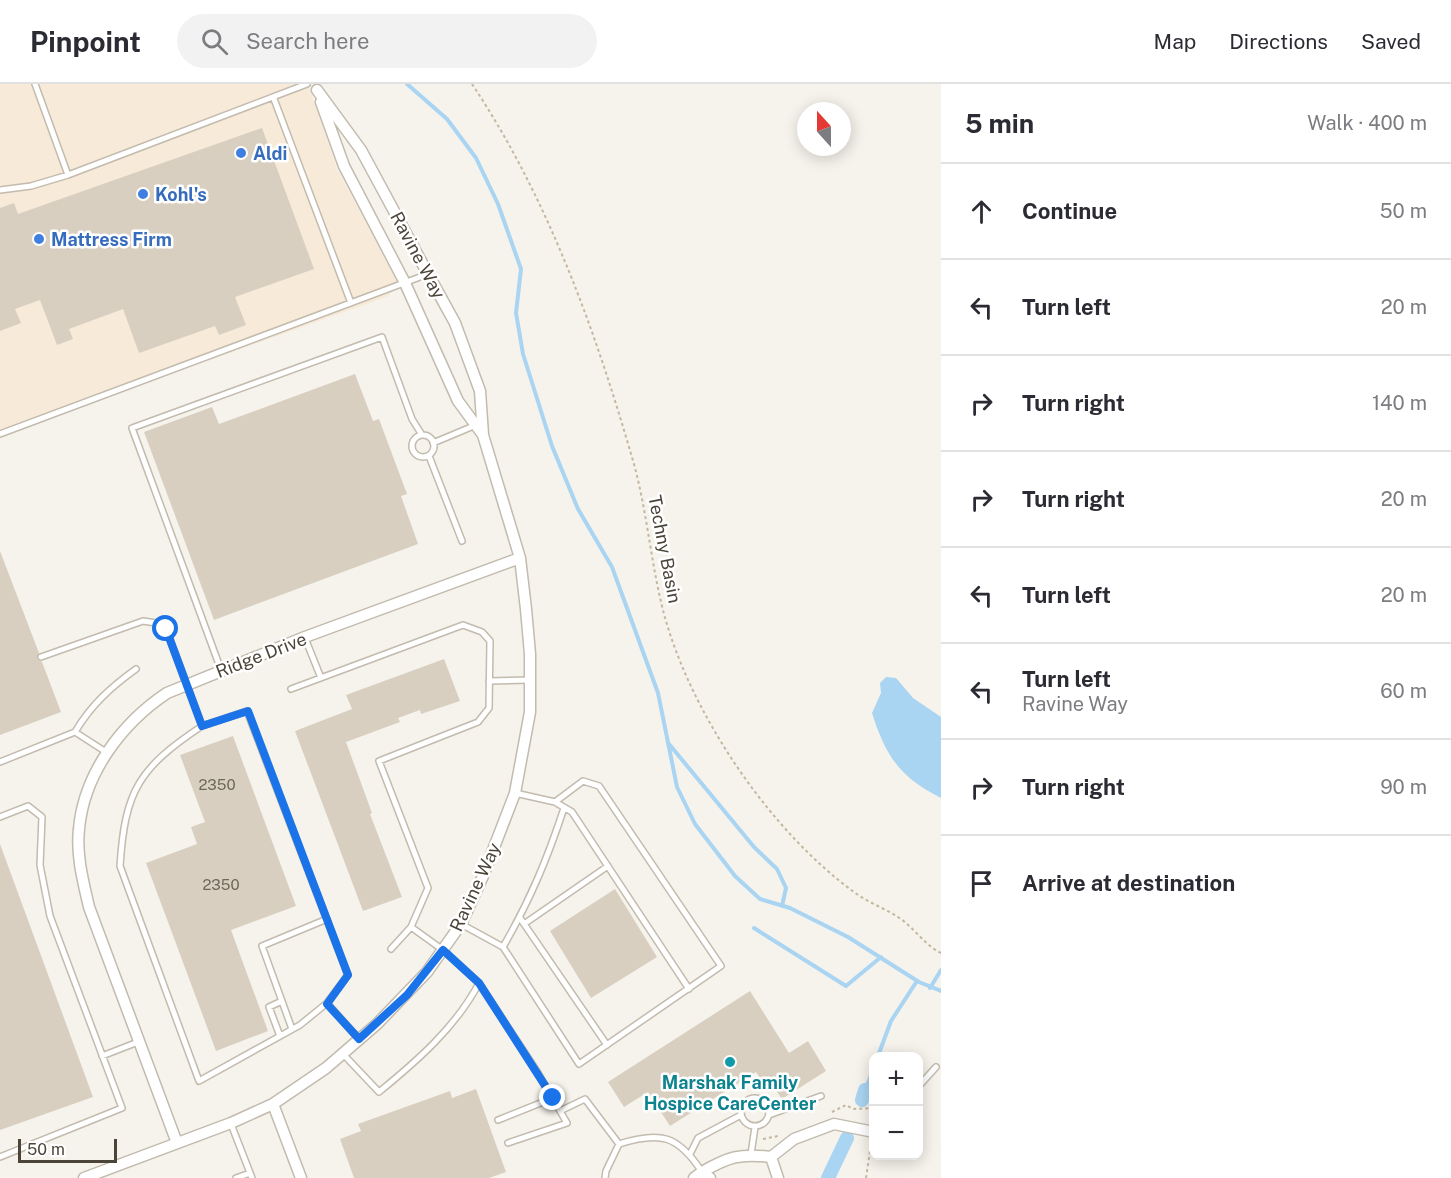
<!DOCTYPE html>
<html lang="en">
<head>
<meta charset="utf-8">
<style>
  body { margin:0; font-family:"Public Sans",sans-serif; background:#f2f2f3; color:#2b2b33 }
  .controls { position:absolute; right:18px; bottom:18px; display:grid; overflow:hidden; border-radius:12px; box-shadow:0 3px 15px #0003 }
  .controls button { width:54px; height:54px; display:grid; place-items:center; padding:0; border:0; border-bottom:2px solid #e1e1e2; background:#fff; color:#2b2b33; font:30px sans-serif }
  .compass { position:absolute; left:797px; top:18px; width:54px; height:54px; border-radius:50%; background:#fff; box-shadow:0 3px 15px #0003; rotate:339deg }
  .scale { position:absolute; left:18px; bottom:15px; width:99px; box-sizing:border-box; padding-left:6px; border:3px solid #4b4439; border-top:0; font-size:16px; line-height:21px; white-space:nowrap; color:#4b4439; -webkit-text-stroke:4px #fff; paint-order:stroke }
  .stop { position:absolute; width:18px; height:18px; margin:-14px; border:4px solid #1a73e8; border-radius:50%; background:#fff }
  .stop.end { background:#1a73e8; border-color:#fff; box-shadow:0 2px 6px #0008 }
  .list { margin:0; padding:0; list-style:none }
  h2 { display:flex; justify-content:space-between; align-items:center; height:78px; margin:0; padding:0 24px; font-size:26px }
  h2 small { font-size:20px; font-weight:400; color:#7c7c81 }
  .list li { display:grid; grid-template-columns:39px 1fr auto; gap:18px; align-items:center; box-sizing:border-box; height:96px; padding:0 24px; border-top:2px solid #e1e1e2 }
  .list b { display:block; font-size:22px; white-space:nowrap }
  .list p { margin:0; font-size:20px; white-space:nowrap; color:#7c7c81 }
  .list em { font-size:20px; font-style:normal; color:#7c7c81 }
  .icon { flex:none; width:33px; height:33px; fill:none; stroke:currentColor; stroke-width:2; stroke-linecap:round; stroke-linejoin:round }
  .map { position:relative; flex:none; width:941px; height:1094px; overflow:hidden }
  header { display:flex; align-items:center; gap:36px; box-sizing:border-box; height:84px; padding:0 30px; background:#fff; border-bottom:2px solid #e1e1e2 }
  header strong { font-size:28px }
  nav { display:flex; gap:33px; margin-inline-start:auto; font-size:21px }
  .search { width:420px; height:54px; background:#f2f2f3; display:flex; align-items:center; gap:15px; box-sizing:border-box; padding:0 21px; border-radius:33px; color:#7c7c81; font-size:22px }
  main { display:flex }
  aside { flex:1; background:#fff }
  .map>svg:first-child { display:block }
  .commercial { fill:#f7ead8 }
  .water { fill:#a9d4f2 }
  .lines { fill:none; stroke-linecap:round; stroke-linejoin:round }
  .stream { stroke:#a9d4f2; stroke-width:4 }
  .canal { stroke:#a9d4f2; stroke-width:14 }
  .building { fill:#d8cfc1 }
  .lane-casing { stroke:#c2bbae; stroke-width:8 }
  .street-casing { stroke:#c2bbae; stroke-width:13 }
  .path { stroke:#c4b79f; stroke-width:2; stroke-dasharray:3 3; stroke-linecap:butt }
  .lane { stroke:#fff; stroke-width:5 }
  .street { stroke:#fff; stroke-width:10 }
  .route { stroke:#1a73e8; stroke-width:8 }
  .shop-dot { fill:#3f7fe0; stroke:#fff; stroke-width:2 }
  .culture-dot { fill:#0f9aa8; stroke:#fff; stroke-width:2 }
  .labels { text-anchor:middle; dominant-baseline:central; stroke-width:5; stroke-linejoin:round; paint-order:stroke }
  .number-label { font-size:15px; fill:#6e675b }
  .shop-label { font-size:18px; font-weight:bold; fill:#366cbe; stroke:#fff; text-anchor:start }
  .street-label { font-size:18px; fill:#4b4439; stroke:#fff }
  .culture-label { font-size:18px; font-weight:bold; fill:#0d838f; stroke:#fff }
</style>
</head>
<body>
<header>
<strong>Pinpoint</strong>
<div class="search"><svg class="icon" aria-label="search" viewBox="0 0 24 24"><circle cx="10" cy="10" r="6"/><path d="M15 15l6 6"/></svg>Search here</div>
<nav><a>Map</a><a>Directions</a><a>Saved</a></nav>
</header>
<main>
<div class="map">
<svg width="941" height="1094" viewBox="0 0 941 1094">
  <rect width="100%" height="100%" fill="#f6f3ec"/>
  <!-- commercial -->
  <path class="commercial" d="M0,0H308L337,85L397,198L389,212L0,351Z"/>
  <!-- water -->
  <path class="water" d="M886,593L896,594L913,614L941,633V714C900,693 886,673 872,629L881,609L880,599Z"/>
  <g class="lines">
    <!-- stream -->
    <path class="stream" d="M407,0L447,35L476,74L498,120L521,185L516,229L523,270L552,362L578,425L612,483L658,609L677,703L695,740L735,792L760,815L790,824L848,853L919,898L941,907
      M669,660L754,763L777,785L786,804L782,822
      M754,844L846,902L881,873
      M930,904L941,886
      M878,972L891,937L917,897
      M865,1006L874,984"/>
    <!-- canal -->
    <path class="canal" d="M862,1016L865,1006
      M828,1094L847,1054"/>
  </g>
  <!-- building -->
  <path class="building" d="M262,44L314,185L235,213L246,241L219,251L215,242L139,269L123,225L69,245L73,255L57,261L40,216L15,225L21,239L0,247V124L14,119L18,130Z
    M355,290L373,337L379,335L407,410L401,412L418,460L214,536L144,348L212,323L219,340Z
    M0,467L39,569L37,575L42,578L61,628L0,651Z
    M444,575L460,617L421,630L420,626L398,634L400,638L346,658L372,729L370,730L402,813L363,827L295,647L352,625L346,611Z
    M233,652L296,822L231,846L268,947L216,967L146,779L197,760L191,743L205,738L180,671Z
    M0,760L93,1013L0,1046Z
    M615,805L657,873L591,914L550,847Z
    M750,907L789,969L808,957L826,987L782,1015L772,1001L767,1004L756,988L670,1042L648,1008L624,1023L608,998Z
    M476,1005L506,1088L489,1094H354L340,1055L361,1047L358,1040L450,1007L452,1014Z"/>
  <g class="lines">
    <defs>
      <path id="lane" d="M35,0L68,91
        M274,15L351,219
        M0,106L31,102L68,91L307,0
        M0,350L428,190
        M412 362a11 11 0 1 1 22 0a11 11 0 1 1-22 0Z
        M433,359L476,341
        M429,372L462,457
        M305,554L321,594
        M41,573L143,537L156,539L166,545L202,642L247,627L348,891L327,919L359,955
        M221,586L132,344L382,253L412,335L422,351
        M489,597L530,596
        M291,605L463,541L482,548L490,557L489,624L478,638L379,677L428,804L411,843
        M202,642C139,684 125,706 120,782L199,997L300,941L327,919
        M75,648C91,621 111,603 136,585
        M0,678L75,648L106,668
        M515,709L555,718L572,728L689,905
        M0,733L28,722L42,733L40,781L50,832L122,1024L0,1073
        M520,834L607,961
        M461,840L503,863C530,816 547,776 564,724
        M524,840L608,782
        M503,863L579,980L721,882L599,702L583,697L555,718
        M391,865L411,843L443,866L479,899L538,989L567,1039L508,1059
        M292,945L262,862L327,835
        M280,952L269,923L282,917
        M343,970L379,1008C417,977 456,943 479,899
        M102,972L138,958
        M918,1003L936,983
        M741 1028a14 14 0 1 1 28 0a14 14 0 1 1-28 0Z
        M560,1027L585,1015L619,1060
        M769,1031L821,1012
        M498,1036L553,1014
        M231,1040L252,1094
        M690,1070L698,1054L741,1031
        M751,1070L755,1043
        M236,1094L250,1089
        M605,1094L606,1087L619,1060C660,1047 678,1051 702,1088"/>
      <path id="street" d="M321,18L344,82L405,199L458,317L483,351
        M273,1020L301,1094
        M177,1059L89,823C83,797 76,771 79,745C84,689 122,639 167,609L305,553L520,474
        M771,1073L794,1055L834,1040L874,1048
        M702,1088C728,1073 740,1069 771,1073L778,1094
        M84,1094L231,1039L273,1020L326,984L377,940L427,888L461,840L483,792L515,709L530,628V570L526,525L520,474L483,351L480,307L455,239L428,190L361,66L317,6
        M694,1094L702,1088L710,1094"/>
    </defs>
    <!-- lane casing -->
    <use href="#lane" class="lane-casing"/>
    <!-- street casing -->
    <use href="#street" class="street-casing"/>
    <!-- path -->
    <path class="path" d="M472,0C546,111 594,242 631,370C647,422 650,477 664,530C691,630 770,747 854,808C867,818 884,824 898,833C914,843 924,861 941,869
      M832,1028L846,1021L853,1025L874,1024
      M763,1055L778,1052
      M866,1094L871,1060"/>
    <!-- lane -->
    <use href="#lane" class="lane"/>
    <!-- street -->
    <use href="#street" class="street"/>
  </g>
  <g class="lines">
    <!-- route -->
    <path class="route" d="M166,545L202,642L248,627L348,891L327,920L359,955L407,911L443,866L479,899L553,1014"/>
  </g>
  <!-- markers -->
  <g class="shop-dot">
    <circle cx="241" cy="69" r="6"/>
    <circle cx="143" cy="110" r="6"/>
    <circle cx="39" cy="155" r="6"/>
  </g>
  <circle class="culture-dot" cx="730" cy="978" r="6"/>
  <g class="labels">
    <!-- number labels -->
    <g class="number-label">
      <text x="217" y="700">2350</text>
      <text x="221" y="800">2350</text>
    </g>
    <!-- shop labels -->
    <g class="shop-label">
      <text x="253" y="69">Aldi</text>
      <text x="155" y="110">Kohl's</text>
      <text x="51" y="155">Mattress Firm</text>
    </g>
    <!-- street labels -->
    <g class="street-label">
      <text transform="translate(418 171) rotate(62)">Ravine Way</text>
      <text transform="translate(665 465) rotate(79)">Techny Basin</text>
      <text transform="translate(261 571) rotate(-21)">Ridge Drive</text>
      <text transform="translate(475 803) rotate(-65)">Ravine Way</text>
    </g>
    <!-- culture labels -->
    <g class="culture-label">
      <text x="730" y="998">Marshak Family<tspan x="730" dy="21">Hospice CareCenter</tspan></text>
    </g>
  </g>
</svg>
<div class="controls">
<button>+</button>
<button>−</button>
</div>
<svg class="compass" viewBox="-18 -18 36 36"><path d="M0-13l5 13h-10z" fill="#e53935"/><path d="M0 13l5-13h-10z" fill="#7c7c81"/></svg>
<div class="scale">50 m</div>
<div class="stop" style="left:166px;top:545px"></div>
<div class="stop end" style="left:553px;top:1014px"></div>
</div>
<aside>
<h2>5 min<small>Walk · 400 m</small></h2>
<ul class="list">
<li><svg class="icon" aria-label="ahead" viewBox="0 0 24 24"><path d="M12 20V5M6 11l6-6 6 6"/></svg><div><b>Continue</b></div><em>50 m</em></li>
<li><svg class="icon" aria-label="left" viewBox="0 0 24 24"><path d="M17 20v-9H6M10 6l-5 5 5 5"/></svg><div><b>Turn left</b></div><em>20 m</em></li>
<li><svg class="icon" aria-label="right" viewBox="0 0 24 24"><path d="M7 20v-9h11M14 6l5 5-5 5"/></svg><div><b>Turn right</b></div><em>140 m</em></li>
<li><svg class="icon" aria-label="right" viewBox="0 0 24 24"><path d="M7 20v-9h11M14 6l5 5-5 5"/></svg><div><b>Turn right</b></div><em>20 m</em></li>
<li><svg class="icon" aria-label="left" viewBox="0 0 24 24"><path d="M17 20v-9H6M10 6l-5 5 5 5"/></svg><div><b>Turn left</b></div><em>20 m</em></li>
<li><svg class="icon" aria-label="left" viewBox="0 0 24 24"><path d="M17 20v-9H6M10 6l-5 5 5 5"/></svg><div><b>Turn left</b><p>Ravine Way</p></div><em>60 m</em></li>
<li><svg class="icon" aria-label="right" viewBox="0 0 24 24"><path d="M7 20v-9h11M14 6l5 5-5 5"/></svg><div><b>Turn right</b></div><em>90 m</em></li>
<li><svg class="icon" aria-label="arrive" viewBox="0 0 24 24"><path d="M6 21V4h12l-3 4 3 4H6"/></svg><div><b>Arrive at destination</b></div></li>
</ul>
</aside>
</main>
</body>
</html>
